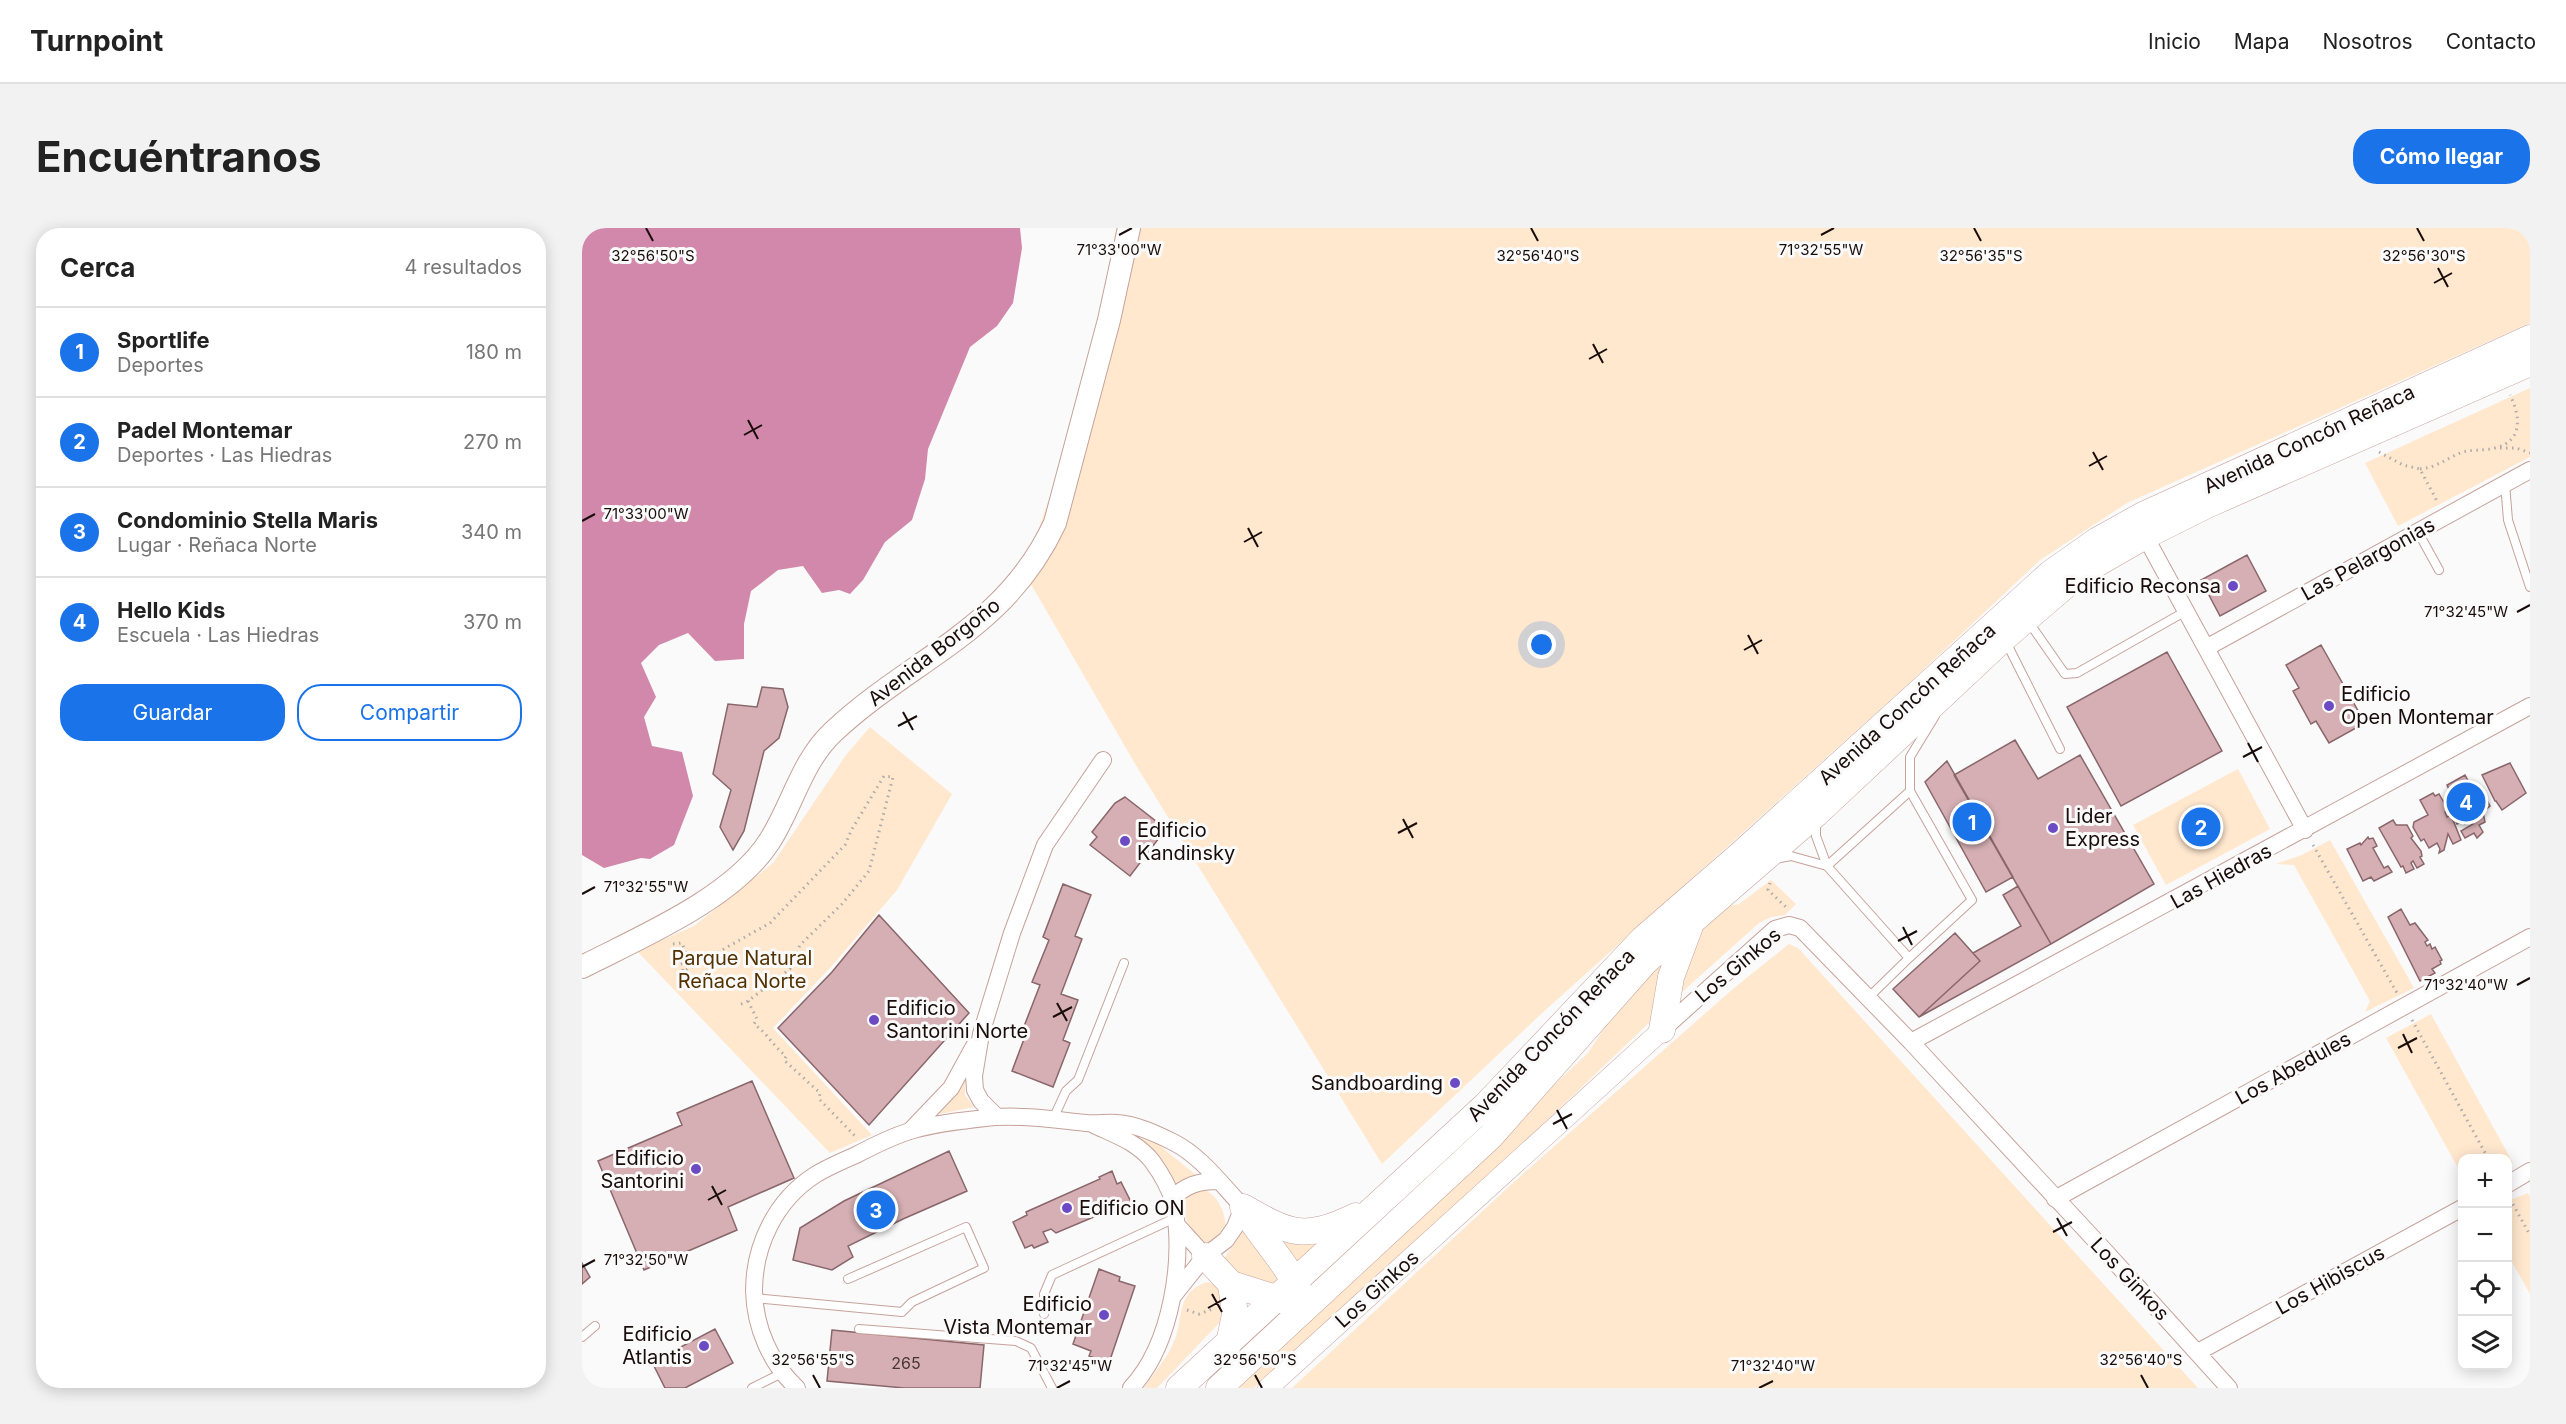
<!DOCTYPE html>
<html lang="es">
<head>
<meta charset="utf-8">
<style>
  body { margin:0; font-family:Inter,sans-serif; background:#f2f2f2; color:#222 }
  .controls { position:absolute; right:18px; bottom:18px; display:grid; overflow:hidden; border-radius:12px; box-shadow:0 3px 15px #0003 }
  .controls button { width:54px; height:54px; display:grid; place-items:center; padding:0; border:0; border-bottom:2px solid #e0e0e0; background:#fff; color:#222; font:30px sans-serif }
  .you { position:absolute; left:960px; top:417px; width:21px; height:21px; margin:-15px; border:4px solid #fff; border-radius:50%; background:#1a73e8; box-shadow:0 0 0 9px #1a73e833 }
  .badge { display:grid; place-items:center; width:39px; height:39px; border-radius:50%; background:#1a73e8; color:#fff; font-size:20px; font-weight:700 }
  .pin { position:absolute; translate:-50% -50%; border:3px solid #fff; box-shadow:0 2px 6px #0006 }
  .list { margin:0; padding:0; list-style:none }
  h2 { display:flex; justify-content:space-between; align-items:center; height:78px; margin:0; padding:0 24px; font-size:26px }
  h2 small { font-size:20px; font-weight:400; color:#767676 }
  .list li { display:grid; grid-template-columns:39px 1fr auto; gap:18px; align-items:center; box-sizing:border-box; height:90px; padding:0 24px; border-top:2px solid #e0e0e0 }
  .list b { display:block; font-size:22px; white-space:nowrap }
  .list p { margin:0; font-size:20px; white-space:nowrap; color:#767676 }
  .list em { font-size:20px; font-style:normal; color:#767676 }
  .actions { display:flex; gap:12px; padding:18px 24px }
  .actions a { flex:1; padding:14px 0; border:2px solid #1a73e8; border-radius:24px; text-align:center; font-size:21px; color:#1a73e8 }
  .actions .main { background:#1a73e8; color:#fff }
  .icon { flex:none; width:33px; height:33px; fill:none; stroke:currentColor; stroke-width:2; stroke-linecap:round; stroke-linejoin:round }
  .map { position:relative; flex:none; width:1948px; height:1160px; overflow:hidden; border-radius:24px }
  header { display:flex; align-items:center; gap:36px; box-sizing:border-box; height:84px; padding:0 30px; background:#fff; border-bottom:2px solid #e0e0e0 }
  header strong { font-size:28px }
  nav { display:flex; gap:33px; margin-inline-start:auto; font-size:21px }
  .intro { display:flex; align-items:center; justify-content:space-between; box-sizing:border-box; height:144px; padding:0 36px }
  h1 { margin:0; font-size:42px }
  .button { padding:15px 27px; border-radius:24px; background:#1a73e8; color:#fff; font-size:21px; font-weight:700 }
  main { display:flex; gap:36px; padding:0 36px }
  aside { flex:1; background:#fff; border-radius:24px; box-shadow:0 3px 15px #0003 }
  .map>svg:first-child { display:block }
  .green { fill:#ffe8ce }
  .water { fill:#d288aa }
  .building { fill:#d5afb3; stroke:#89666b; stroke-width:1.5 }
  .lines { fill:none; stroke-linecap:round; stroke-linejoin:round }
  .service-casing { stroke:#c6a29b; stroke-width:10 }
  .minor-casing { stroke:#c6a29b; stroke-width:18 }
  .tertiary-casing { stroke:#c6a29b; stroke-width:21 }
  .secondary-casing { stroke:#c6a29b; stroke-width:24 }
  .primary-casing { stroke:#c6a29b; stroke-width:27 }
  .path { stroke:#afabaa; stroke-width:3; stroke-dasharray:1.5 4.5; stroke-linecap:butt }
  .service { stroke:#fff; stroke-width:8 }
  .minor { stroke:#fff; stroke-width:16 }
  .tertiary { stroke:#fff; stroke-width:20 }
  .secondary { stroke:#fff; stroke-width:22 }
  .primary { stroke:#fff; stroke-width:26 }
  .ticks { fill:none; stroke:#190d0b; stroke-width:2 }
  .poi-dot { fill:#6b4ac3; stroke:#fafafa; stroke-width:2 }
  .labels { text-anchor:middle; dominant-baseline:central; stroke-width:6; stroke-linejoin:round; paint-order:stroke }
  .number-label { font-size:16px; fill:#483635 }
  .street-label { font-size:20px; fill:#190d0b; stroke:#fafafa }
  .poi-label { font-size:20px; fill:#190d0b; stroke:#fafafa; text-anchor:end }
  .park-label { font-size:20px; fill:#543200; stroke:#fafafa }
  .ticks-label { font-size:15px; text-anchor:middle; fill:#190d0b; stroke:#fafafa; stroke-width:6; stroke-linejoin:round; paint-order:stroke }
</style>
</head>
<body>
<header>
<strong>Turnpoint</strong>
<nav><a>Inicio</a><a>Mapa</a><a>Nosotros</a><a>Contacto</a></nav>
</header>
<div class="intro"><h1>Encuéntranos</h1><a class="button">Cómo llegar</a></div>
<main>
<aside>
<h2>Cerca<small>4 resultados</small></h2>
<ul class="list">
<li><span class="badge">1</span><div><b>Sportlife</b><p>Deportes</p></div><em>180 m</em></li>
<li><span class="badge">2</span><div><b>Padel Montemar</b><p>Deportes · Las Hiedras</p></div><em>270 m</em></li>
<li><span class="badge">3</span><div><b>Condominio Stella Maris</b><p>Lugar · Reñaca Norte</p></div><em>340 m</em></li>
<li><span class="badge">4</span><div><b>Hello Kids</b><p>Escuela · Las Hiedras</p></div><em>370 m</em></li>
</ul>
<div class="actions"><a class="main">Guardar</a><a>Compartir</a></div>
</aside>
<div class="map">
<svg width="1948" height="1160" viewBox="0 0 1948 1160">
  <rect width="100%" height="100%" fill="#fafafa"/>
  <!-- green -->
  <path class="green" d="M534,0H1948V95L1545,275L1458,332L1324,458L959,786L800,936L552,534L439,339L450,320L475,248L519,90Z
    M1948,160V229L1816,298L1783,235Z
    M288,499L370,566L315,662L248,740L191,800L290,907L248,925L55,723L112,698L191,635L264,527Z
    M1656,541L1688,601L1584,657L1551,597Z
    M1748,612L1832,760L1783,784L1788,773L1712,637L1694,636L1720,627Z
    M1189,652L1214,676L1203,687L1189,689L1177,695L1089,774L1110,704L1138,680L1157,676Z
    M1207,716L1216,720L1616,1160H710L933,953L1152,760Z
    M1089,722L1071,791L939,917L672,1160H650L1006,825L1040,773Z
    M1849,786L1931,935L1926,938V930H1880V947L1804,810Z
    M383,849V867L392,879L353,887Z
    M558,910L577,917L614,947L602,952L591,961L555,912Z
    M618,960C637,966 644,985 644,1004L626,1016C610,1004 599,990 601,970Z
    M1946,965L1948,969V1066L1926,1027V973Z
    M660,1004H667L699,1051L693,1056L686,1057L649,1043L641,1032Z
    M697,1008L740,1010L715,1039Z
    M625,1054L638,1058L642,1090L575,1160H562C571,1146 584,1132 591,1116C603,1091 592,1065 625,1054Z"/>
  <!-- water -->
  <path class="water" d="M0,0H438L440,20L431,75L415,98L388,119L346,221L343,251L330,292L303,314L281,352L268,366L257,362L240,365L221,338L196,342L169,363L162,396V431L133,433L106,405L77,417L59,435L74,469L62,489L70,518L100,524L111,568L92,617L68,631L59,630L22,640L0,627Z"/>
  <!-- building -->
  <path class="building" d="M1665,327L1684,363L1638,388L1619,352Z
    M1739,417L1783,495L1747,515L1734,493L1729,496L1711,463L1717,460L1704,437Z
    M1585,424L1640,523L1539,578L1485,479Z
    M180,459L201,461L206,479L197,510L182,523L162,603L151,622L138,599L149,562L131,546L146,476L175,479Z
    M1433,512L1456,551L1498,527L1572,656L1469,716L1372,547Z
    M1365,533L1431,649L1404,664L1343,554Z
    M1928,535L1944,565L1920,582L1914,573H1913L1900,547Z
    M1883,547L1900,578L1902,576L1899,570L1903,568L1908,578L1901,584L1903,594L1897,597L1901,604L1895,610L1892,605L1883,610L1879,603L1891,596L1886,594L1883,596L1881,593L1875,596L1872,589L1878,586L1865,557Z
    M1851,565L1853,568L1857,566L1865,580L1863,584L1865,589L1869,587L1879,612L1871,616L1866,606L1862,622L1857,625L1858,621L1855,615L1847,620L1842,611L1839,613L1831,599L1832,594L1846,587L1838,572Z
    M543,569L584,601L548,648L508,617L515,609L510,604L533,575Z
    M1811,592L1814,597H1825L1831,608L1829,610L1839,623L1840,628L1838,629L1842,636L1835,640L1831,633L1829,635L1832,641L1824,645L1821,638L1819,639L1797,600Z
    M1786,609L1787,611L1791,610L1795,618L1791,620L1802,640L1806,638L1810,644L1792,653L1789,649L1781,653L1765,621L1778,615L1779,617Z
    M481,656L509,667L493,708L500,711L479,766L496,772L481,812L488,815L471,859L430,843L445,803L441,801L458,757L450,754L467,712L461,709Z
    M1436,658L1469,716L1337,789L1398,733L1391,725L1439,698L1421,667Z
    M1819,681L1828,697L1833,695L1846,712L1843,714L1845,718L1848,716L1850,721L1853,719L1860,732L1858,733L1859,736L1850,741L1853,745L1838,753L1806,689Z
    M297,687L387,785L287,897L196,800L250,744Z
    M1373,705L1398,733L1337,789L1311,761Z
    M170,853L212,950L146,979L155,1002L62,1042L16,933L100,897L95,885Z
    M367,923L385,963L321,991L266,1018L271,1029L250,1042L211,1032L218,1000L262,973Z
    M530,943L535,956L539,954L550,976L528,986L524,978L512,983L514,988L474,1005L469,1001L461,1004L466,1014L452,1020L450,1017L443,1020L431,994L445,987L444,984L518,951L517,949Z
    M0,1035L8,1049L0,1056Z
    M517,1041L538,1049L537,1053L553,1058L527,1135L507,1128L509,1123L491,1116Z
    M133,1101L151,1135L103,1160H83L70,1134Z
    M250,1102L402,1117L398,1160H322L245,1153Z"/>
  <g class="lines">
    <defs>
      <path id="service" d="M1923,256L1926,292L1948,359
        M1836,304L1857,342
        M1446,393L1483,446L1495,445L1604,383
        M1423,412L1478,521
        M1328,563L1245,638L1327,730L1390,672L1328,563V529L1353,488
        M1234,592V608L1245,638
        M1193,631L1209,628L1245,638
        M1286,770L1327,730
        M471,891L484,863L496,852L542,735
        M172,1070L320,1084L330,1074L402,1040L384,999L266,1051
        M462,1086V1066L470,1047L593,990
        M277,1101L434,1113L449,1120L470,1160
        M0,1109L13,1098
        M170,1160L200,1145"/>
      <path id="minor" d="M1563,308L1723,602
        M1624,420L1948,242
        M1080,802L1193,701L1207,697L1218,700L1329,814L1523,1023L1647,1160
        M1329,814L1948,478
        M415,889L399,873L393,862L392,848L399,806L430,705L463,617L521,532
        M512,897C533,907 555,914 570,933C578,944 587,959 591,973C603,1030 590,1116 549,1160
        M328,903L369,860L392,818
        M1926,956L1948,943
        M590,971C603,957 617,953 636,953
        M1473,971L1948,709
        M595,997L623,1028
        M1616,1124L1880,980
        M215,1160C188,1135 173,1099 172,1063C172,1017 194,972 233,947C246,939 260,933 274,927C291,918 309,909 328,903C354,895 386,892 413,889C443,887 474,892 504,895C514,896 525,894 535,895C554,896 575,906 591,914C619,928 640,957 661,979L653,999L644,1012L623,1028L592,1067"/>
      <path id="tertiary" d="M686,1160L1080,802"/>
      <path id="secondary" d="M0,739C59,709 151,670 187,614C210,579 219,534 251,504C331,429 423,403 473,295L527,92L547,0"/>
      <path id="primary" d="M1080,802L1089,749L1108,698
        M661,979C708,1006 722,1013 774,988
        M662,981C680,1011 707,1037 719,1068
        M623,1028L649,1056L710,1075
        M647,1115L653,1087L649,1056
        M597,1160L904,877L1061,711L1160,625L1469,345L1516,312L1561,287L1948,110
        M637,1160L909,908L1063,734L1234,586L1422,410L1484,357L1509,339L1563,308L1625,277L1948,135"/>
    </defs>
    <!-- service casing -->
    <use href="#service" class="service-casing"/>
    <!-- minor casing -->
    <use href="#minor" class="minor-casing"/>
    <!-- tertiary casing -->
    <use href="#tertiary" class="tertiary-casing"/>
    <!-- secondary casing -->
    <use href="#secondary" class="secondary-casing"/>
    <!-- primary casing -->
    <use href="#primary" class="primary-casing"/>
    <!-- path -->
    <path class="path" d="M1918,220H1934L1948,225
      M1797,224L1821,237L1838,241L1856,275
      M1838,241C1857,239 1864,230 1881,224C1892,221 1903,223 1913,220C1942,213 1938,187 1928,167
      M1731,617L1815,765
      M1188,655L1186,662L1206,681
      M91,716L100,715L104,725L93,737L104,735L100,744
      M99,745L188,695L263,617L270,601L302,548L311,549L287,643L260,676L218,717L208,741L166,773L155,778
      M166,773L175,791L172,796C186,806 191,818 204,828L202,832L238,865L237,871L275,910
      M1830,792L1906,930
      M1928,971L1948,1007
      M605,1082L617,1086L633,1080"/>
    <!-- service -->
    <use href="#service" class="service"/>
    <!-- minor -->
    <use href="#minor" class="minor"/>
    <!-- tertiary -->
    <use href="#tertiary" class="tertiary"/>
    <!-- secondary -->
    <use href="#secondary" class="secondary"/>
    <!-- primary -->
    <use href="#primary" class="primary"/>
  </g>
  <!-- ticks -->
  <path class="ticks" d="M64,0L71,13M949,0L956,13M1392,0L1399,13M1835,0L1842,13M537,7L550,0M1239,7L1252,0M1856,40L1866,59M1852,55L1870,45M1011,116L1021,135M1007,131L1025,121M166,192L176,211M162,207L180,197M1511,224L1521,242M1507,238L1525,228M0,293L13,286M666,300L676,319M662,314L680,304M1935,384L1948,377M1166,407L1176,426M1162,422L1180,412M321,484L331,502M316,498L335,488M1666,515L1676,534M1661,529L1680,519M821,591L831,610M816,605L835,595M0,666L13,659M1321,699L1330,717M1316,713L1335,703M1935,757L1948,750M475,775L485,793M471,789L490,779M1821,806L1830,825M1816,820L1835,810M975,882L985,901M971,896L990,886M130,958L140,977M126,972L144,962M1475,990L1485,1008M1471,1004L1490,994M0,1039L13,1032M630,1066L640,1084M626,1080L644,1070M231,1147L238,1160M673,1147L680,1160M1559,1147L1566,1160M475,1160L488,1153M1177,1160L1191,1153"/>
  <!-- markers -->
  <g class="poi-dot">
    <circle cx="1651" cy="358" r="6"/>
    <circle cx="1747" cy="478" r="6"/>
    <circle cx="1471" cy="600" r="6"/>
    <circle cx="543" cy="613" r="6"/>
    <circle cx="292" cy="792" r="6"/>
    <circle cx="873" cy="855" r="6"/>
    <circle cx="114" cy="941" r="6"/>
    <circle cx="485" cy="980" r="6"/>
    <circle cx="522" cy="1087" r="6"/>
    <circle cx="122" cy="1118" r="6"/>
  </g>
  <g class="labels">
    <!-- number labels -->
    <g class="number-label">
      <text x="324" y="1135">265</text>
    </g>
    <!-- street labels -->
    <g class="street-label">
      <text transform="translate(1727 211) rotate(-25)">Avenida Concón Reñaca</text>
      <text transform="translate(1786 331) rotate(-29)">Las Pelargonias</text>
      <text transform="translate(352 424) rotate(-38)">Avenida Borgoño</text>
      <text transform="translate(1325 476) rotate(-42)">Avenida Concón Reñaca</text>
      <text transform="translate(1639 648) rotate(-29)">Las Hiedras</text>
      <text transform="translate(1156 737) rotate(-40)">Los Ginkos</text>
      <text transform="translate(969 807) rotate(-46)">Avenida Concón Reñaca</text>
      <text transform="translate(1711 840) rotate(-29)">Los Abedules</text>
      <text transform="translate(1548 1051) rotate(47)">Los Ginkos</text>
      <text transform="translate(1748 1052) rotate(-29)">Los Hibiscus</text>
      <text transform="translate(795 1061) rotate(-42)">Los Ginkos</text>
    </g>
    <!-- poi labels -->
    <g class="poi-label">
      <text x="1639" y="358">Edificio Reconsa</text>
      <text x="1759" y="466" text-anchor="start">Edificio<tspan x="1759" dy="23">Open Montemar</tspan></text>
      <text x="1483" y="588" text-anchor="start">Lider<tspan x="1483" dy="23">Express</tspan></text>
      <text x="555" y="602" text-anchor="start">Edificio<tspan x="555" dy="23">Kandinsky</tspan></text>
      <text x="304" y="780" text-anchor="start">Edificio<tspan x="304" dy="23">Santorini Norte</tspan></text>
      <text x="861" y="855">Sandboarding</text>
      <text x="102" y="930">Edificio<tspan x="102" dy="23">Santorini</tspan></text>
      <text x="497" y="980" text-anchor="start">Edificio ON</text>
      <text x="510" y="1076">Edificio<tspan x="510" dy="23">Vista Montemar</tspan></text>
      <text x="110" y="1106">Edificio<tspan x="110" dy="23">Atlantis</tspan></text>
    </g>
    <!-- park labels -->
    <g class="park-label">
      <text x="160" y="730">Parque Natural<tspan x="160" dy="23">Reñaca Norte</tspan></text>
    </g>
  </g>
  <g class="ticks-label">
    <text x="537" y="27">71°33'00"W</text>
    <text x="1239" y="27">71°32'55"W</text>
    <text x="71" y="33">32°56'50"S</text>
    <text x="956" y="33">32°56'40"S</text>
    <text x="1399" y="33">32°56'35"S</text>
    <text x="1842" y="33">32°56'30"S</text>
    <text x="64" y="291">71°33'00"W</text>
    <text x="1884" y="389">71°32'45"W</text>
    <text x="64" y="664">71°32'55"W</text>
    <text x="1884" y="762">71°32'40"W</text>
    <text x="64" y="1037">71°32'50"W</text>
    <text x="231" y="1137">32°56'55"S</text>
    <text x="673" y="1137">32°56'50"S</text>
    <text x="1559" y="1137">32°56'40"S</text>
    <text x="488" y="1143">71°32'45"W</text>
    <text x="1191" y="1143">71°32'40"W</text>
  </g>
</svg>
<div class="controls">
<button>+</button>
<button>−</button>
<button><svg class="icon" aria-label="locate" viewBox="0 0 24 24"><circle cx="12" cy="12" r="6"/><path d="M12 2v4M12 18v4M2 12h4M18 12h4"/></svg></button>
<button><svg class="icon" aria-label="layers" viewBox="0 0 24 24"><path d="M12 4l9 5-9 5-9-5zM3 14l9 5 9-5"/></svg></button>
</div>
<div class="you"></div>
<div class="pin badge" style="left:1390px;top:594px">1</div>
<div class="pin badge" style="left:1619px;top:599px">2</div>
<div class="pin badge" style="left:294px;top:982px">3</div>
<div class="pin badge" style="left:1884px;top:574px">4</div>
</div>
</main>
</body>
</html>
